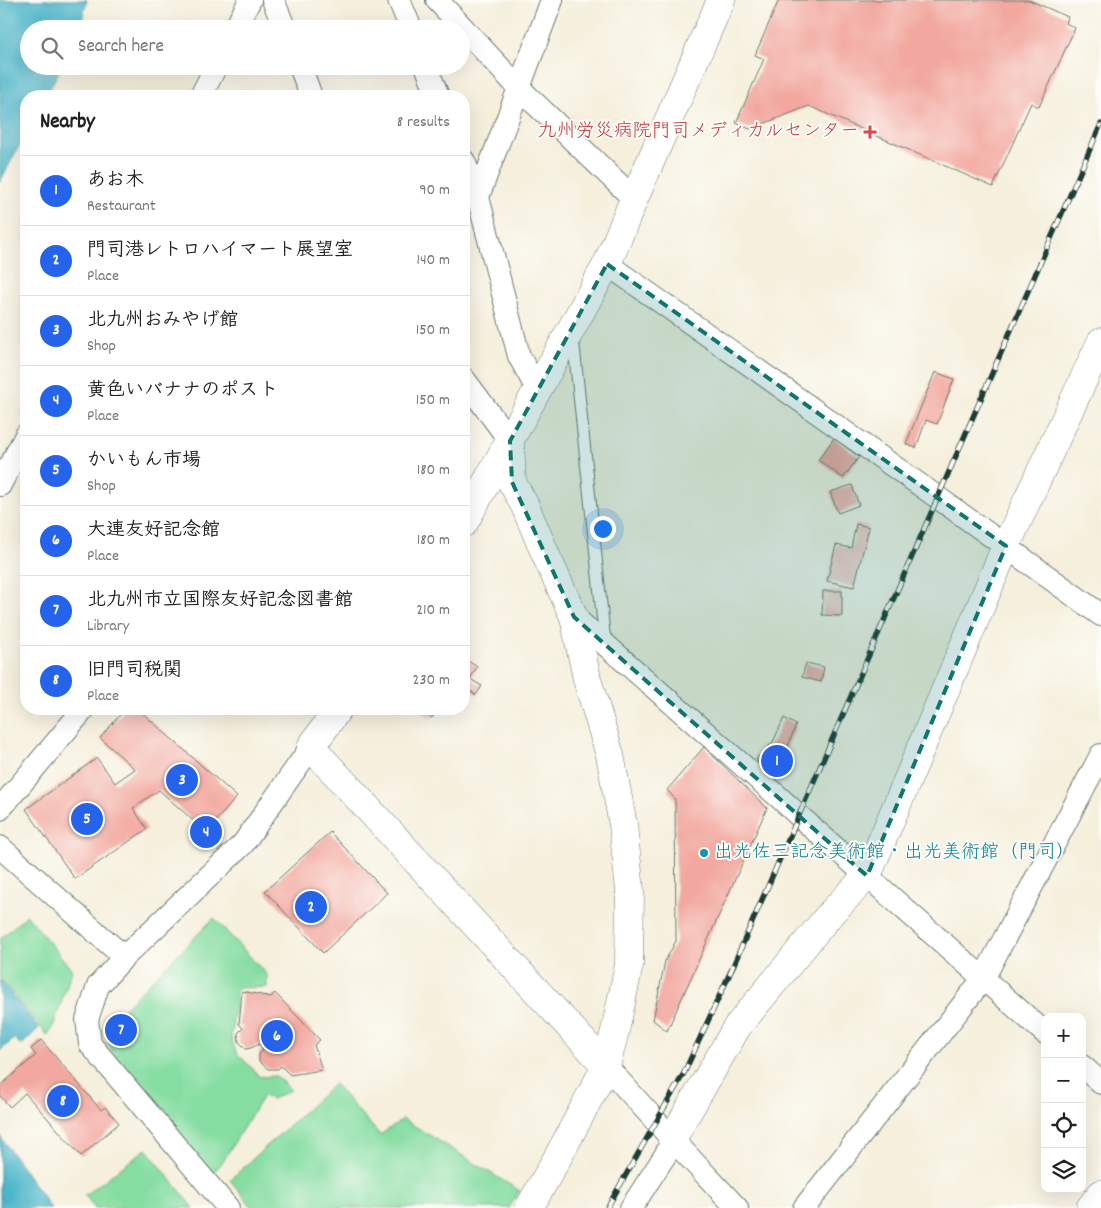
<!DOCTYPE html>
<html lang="en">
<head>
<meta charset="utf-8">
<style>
  body { margin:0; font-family:Dekko,"Klee One",sans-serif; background:#f2f2f2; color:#222 }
  .controls { position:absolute; right:15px; bottom:15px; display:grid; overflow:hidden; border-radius:10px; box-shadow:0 5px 20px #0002 }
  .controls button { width:45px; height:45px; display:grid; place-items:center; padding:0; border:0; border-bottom:1px solid #e0e0e0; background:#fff; color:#222; font:25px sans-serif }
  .you { position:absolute; left:602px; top:528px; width:18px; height:18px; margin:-12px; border:4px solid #fff; border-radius:50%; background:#1a73e8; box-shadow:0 0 0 8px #1a73e833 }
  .badge { display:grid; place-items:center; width:32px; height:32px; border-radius:50%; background:#2563eb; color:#fff; font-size:16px; font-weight:700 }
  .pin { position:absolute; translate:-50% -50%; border:2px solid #fff; box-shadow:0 1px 5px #0006 }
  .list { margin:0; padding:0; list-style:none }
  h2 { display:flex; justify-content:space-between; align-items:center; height:65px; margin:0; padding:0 20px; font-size:21px }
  h2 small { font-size:16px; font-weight:400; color:#767676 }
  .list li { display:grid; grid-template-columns:32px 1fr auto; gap:15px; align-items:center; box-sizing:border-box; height:70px; padding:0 20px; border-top:1px solid #e0e0e0 }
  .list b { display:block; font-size:19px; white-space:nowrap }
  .list p { margin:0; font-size:16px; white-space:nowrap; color:#767676 }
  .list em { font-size:16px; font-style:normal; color:#767676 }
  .icon { flex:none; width:28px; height:28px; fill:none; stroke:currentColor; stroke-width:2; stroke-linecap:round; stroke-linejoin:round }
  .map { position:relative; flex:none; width:1101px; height:1208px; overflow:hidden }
  .search { position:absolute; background:#fff; box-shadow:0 5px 20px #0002; left:20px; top:20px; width:450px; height:55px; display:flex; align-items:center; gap:12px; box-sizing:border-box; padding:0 18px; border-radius:28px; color:#767676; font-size:19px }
  .panel { position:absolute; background:#fff; box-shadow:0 5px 20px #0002; left:20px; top:90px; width:450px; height:625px; border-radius:20px }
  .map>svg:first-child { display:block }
  .green { fill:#85dda2; stroke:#528d6b }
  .water { fill:#4bb5c9; stroke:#35797e }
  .building { fill:#f2a79f }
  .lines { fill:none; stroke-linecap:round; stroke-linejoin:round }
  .lane-casing { stroke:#6a7b6f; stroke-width:13 }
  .street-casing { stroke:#6a7b6f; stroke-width:24 }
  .secondary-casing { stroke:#6a7b6f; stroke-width:29 }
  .lane { stroke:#fff; stroke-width:11 }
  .street { stroke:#fff; stroke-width:22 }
  .secondary { stroke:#fff; stroke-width:28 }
  .rail-casing { stroke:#1f3d34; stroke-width:5.5 }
  .rail { stroke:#fdfcf7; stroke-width:4; stroke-dasharray:11; stroke-linecap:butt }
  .marked { fill:#0f766e; fill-opacity:0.2; stroke:#0f766e; stroke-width:4; stroke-dasharray:10 6; stroke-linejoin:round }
  .health-dot { fill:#e0444e; stroke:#fdfcf7; stroke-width:2 }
  .culture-dot { fill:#0f9aa8; stroke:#fdfcf7; stroke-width:2 }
  .labels { text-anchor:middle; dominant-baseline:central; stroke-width:4; stroke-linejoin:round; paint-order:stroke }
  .health-label { font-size:19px; fill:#be3a42; stroke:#fdfcf7; text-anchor:end }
  .culture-label { font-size:19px; fill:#0d838f; stroke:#fdfcf7; text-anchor:start }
</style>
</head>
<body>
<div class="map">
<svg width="1101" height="1208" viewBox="0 0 1101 1208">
  <rect width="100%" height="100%" fill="#fdfcf7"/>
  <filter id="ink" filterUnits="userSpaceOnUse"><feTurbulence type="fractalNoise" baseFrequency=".02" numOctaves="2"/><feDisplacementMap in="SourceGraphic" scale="10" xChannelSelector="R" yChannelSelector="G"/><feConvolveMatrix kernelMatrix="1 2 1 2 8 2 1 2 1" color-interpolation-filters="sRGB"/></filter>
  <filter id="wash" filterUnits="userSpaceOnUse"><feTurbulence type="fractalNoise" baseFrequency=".0096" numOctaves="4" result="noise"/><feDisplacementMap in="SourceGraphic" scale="20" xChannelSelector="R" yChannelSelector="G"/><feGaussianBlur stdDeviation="1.12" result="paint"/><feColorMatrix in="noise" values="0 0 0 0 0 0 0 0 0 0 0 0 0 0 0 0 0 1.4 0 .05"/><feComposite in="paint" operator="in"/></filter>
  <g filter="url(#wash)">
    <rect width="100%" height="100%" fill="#f5efdc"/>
    <!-- green -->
    <path class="green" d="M27,915L72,970L52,1030L47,1035L0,978V939Z
      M214,918L267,975V987L237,988L231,1038L236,1052L260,1077L276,1076L291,1090L271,1099L263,1096L221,1164L211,1175L135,1086L110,1048L105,1029V1020L122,1018L125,1007Z
      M334,1084L380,1135L403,1119L520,1191L509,1208H253L230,1180Z
      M146,1149L194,1208H95L85,1195Z"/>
    <!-- water -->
    <path class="water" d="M0,0H87L80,29H29V66H62L46,96H26V133L0,182Z
      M0,980L39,1028L21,1046L15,1038L0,1051Z
      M0,1136L51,1208H0Z"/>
    <g id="blocks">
      <!-- building -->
      <path class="building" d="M779,0H1029L1068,17L1066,23L1075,28L1039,107L1031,103L993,187L809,106L750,129L736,123L764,59L755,55Z
        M935,372L954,379L937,424L926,420L916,448L906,444Z
        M834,438L859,457L843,478L818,460Z
        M852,485L859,505L838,513L830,492Z
        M856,524L869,527L854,587L827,581L836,545L851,548Z
        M823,591H842V616L822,615Z
        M464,658L477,667L470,679L482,686L476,695L464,686Z
        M806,663L824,667L821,682L802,677Z
        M125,709H138L237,797L206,832L159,790L133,808L147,829L75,879L26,809L97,758L115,783L135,769L100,738Z
        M417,709H438L432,718Z
        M784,718L796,725L776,777L756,759L773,742Z
        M704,747L767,808L667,1031L653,1020L665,961L676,941L675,799L667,790Z
        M330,832L387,893L323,953L265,891Z
        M242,991L271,997L275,993L320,1040L314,1045L322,1070L290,1075L281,1066L278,1069H268L259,1061V1054L264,1049L259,1044L251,1048L246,1049L239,1042L238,1033L243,1028L239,1024Z
        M41,1040L101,1110L105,1107L119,1123L81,1156L25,1093L10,1107L0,1096V1086L36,1055L31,1049Z"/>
    </g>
  </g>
  <g filter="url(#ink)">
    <use href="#blocks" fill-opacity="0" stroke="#6a7b6f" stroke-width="1"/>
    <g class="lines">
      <defs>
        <path id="lane" d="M573,337L605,642"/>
        <path id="street" d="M273,0L285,29
          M399,0L411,29
          M437,0L519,88L634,199
          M235,29L250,0
          M300,66L311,96
          M426,66L438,96
          M201,96L216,66
          M464,161L478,197L519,356L538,391
          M478,197L552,0
          M607,264L937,497L1101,615
          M464,379L510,441
          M0,485L26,435
          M574,617L781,799L798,815L1045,1033
          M0,809L84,709
          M0,847L124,957
          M606,1066L672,1139L737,1208
          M1082,1066L1101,1083
          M228,1208L90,1044L87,1020L98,986L124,957L243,844L311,747
          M631,1208L666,1154L672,1139
          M804,1208L983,979L1101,755"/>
        <path id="secondary" d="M510,441L512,482L525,506L548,560L574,617L587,679L610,755L623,825L630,891L629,965L615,1031L606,1066L559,1155L529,1208
          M464,523L607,264L634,199L721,0
          M338,709L311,747L606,1066
          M672,1139L737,1027L831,913L867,876L1006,546L1101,342
          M1090,1208L1101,1194"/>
      </defs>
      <!-- lane casing -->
      <use href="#lane" class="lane-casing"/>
      <!-- street casing -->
      <use href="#street" class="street-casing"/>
      <!-- secondary casing -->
      <use href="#secondary" class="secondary-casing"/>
      <!-- lane -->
      <use href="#lane" class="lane"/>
      <!-- street -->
      <use href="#street" class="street"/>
      <!-- secondary -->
      <use href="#secondary" class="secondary"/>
      <defs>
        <path id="rail" d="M607,1208L684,1073L730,973L1101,124"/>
      </defs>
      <!-- rail casing -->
      <use href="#rail" class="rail-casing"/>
      <!-- rail -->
      <use href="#rail" class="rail"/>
    </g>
  </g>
  <!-- marked area -->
  <path class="marked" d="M607,264L1006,546L867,876L574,617L512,482L510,441Z"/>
  <!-- markers -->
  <path class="health-dot" d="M867.5 124.5h5v5h5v5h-5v5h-5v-5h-5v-5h5z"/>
  <circle class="culture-dot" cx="704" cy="853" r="5"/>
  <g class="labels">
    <!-- health labels -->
    <g class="health-label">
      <text x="859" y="132">九州労災病院門司メディカルセンター</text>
    </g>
    <!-- culture labels -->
    <g class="culture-label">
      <text x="714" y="853">出光佐三記念美術館・出光美術館（門司）</text>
    </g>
  </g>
</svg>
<div class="controls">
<button>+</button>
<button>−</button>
<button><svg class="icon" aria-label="locate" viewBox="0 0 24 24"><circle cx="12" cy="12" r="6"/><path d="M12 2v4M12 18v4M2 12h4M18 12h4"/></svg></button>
<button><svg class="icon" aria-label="layers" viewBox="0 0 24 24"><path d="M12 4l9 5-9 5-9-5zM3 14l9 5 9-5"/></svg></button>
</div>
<div class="you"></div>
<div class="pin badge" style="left:777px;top:761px">1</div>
<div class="pin badge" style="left:311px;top:907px">2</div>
<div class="pin badge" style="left:182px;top:780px">3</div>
<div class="pin badge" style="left:206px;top:832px">4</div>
<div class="pin badge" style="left:87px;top:819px">5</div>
<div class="pin badge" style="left:277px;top:1036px">6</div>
<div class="pin badge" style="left:121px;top:1030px">7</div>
<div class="pin badge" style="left:63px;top:1101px">8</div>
<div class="search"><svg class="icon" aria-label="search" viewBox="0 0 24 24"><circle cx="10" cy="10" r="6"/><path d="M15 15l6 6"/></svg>Search here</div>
<section class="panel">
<h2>Nearby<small>8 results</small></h2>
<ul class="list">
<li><span class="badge">1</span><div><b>あお木</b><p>Restaurant</p></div><em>90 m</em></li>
<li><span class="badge">2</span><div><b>門司港レトロハイマート展望室</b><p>Place</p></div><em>140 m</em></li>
<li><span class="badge">3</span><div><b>北九州おみやげ館</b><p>Shop</p></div><em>150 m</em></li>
<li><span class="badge">4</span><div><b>黄色いバナナのポスト</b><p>Place</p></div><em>150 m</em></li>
<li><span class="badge">5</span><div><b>かいもん市場</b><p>Shop</p></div><em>180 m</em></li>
<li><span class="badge">6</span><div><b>大連友好記念館</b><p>Place</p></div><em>180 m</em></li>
<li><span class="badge">7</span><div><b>北九州市立国際友好記念図書館</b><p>Library</p></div><em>210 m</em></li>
<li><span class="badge">8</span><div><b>旧門司税関</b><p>Place</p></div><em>230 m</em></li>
</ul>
</section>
</div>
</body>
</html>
